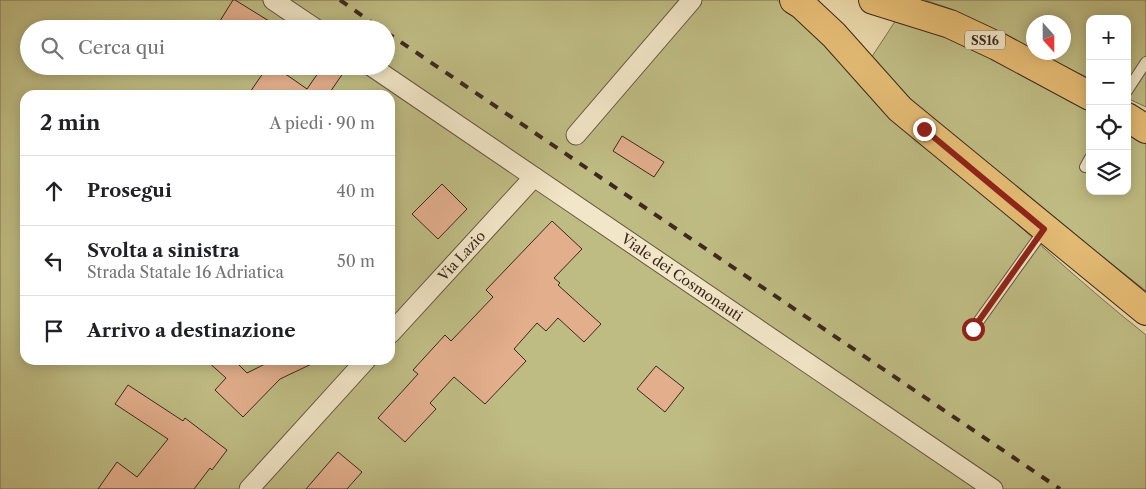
<!DOCTYPE html>
<html lang="it">
<head>
<meta charset="utf-8">
<style>
  body { margin:0; font-family:"Libre Caslon Text",serif; background:#f2f2f2; color:#202124 }
  .controls { position:absolute; right:15px; top:15px; display:grid; overflow:hidden; border-radius:10px; box-shadow:0 2px 12px #0003 }
  .controls button { width:45px; height:45px; display:grid; place-items:center; padding:0; border:0; border-bottom:1px solid #e0e0e0; background:#fff; color:#202124; font:25px sans-serif }
  .compass { position:absolute; left:1026px; top:15px; width:45px; height:45px; border-radius:50%; background:#fff; box-shadow:0 2px 12px #0003; rotate:159deg }
  .stop { position:absolute; width:15px; height:15px; margin:-11px; border:4px solid #8f2418; border-radius:50%; background:#fff }
  .stop.end { background:#8f2418; border-color:#fff; box-shadow:0 1px 5px #0008 }
  .list { margin:0; padding:0; list-style:none }
  h2 { display:flex; justify-content:space-between; align-items:center; height:65px; margin:0; padding:0 20px; font-size:21px }
  h2 small { font-size:16px; font-weight:400; color:#757577 }
  .list li { display:grid; grid-template-columns:32px 1fr auto; gap:15px; align-items:center; box-sizing:border-box; height:70px; padding:0 20px; border-top:1px solid #e0e0e0 }
  .list b { display:block; font-size:19px; white-space:nowrap }
  .list p { margin:0; font-size:16px; white-space:nowrap; color:#757577 }
  .list em { font-size:16px; font-style:normal; color:#757577 }
  .icon { flex:none; width:28px; height:28px; fill:none; stroke:currentColor; stroke-width:2; stroke-linecap:round; stroke-linejoin:round }
  .map { position:relative; flex:none; width:1146px; height:489px; overflow:hidden }
  .search { position:absolute; background:#fff; box-shadow:0 2px 12px #0003; left:20px; top:20px; width:375px; height:55px; display:flex; align-items:center; gap:12px; box-sizing:border-box; padding:0 18px; border-radius:28px; color:#757577; font-size:19px }
  .panel { position:absolute; background:#fff; box-shadow:0 2px 12px #0003; left:20px; top:90px; width:375px; height:275px; border-radius:15px }
  .map>svg:first-child { display:block }
  .green { fill:#bfbc83; stroke:#7e7251; fill-rule:evenodd }
  .building { fill:#e2ae8c; stroke:#3d281f }
  .lines { fill:none; stroke-linecap:round; stroke-linejoin:round }
  .service-casing { stroke:#685442; stroke-width:12 }
  .minor-casing { stroke:#685442; stroke-width:21 }
  .primary-casing { stroke:#3d281f; stroke-width:30 }
  .service { stroke:#f1e6c7; stroke-width:10 }
  .minor { stroke:#f1e6c7; stroke-width:19 }
  .primary { stroke:#e5bc74; stroke-width:28 }
  .rail { stroke:#3d281f; stroke-width:4; stroke-dasharray:9 9; stroke-linecap:butt }
  .route { stroke:#8f2418; stroke-width:6 }
  .labels { text-anchor:middle; dominant-baseline:central; stroke-width:4; stroke-linejoin:round; paint-order:stroke }
  .shield { fill:#f1e6c7; stroke:#736151; stroke-width:1 }
  .shield-label { font-size:12px; font-weight:bold; fill:#3d281f }
  .street-label { font-size:14px; fill:#3d281f; stroke:#f1e6c7 }
</style>
</head>
<body>
<div class="map">
<svg width="1146" height="489" viewBox="0 0 1146 489">
  <rect width="100%" height="100%" fill="#ead8a9"/>
  <filter id="stains"><feTurbulence type="fractalNoise" baseFrequency=".004" numOctaves="4"/><feColorMatrix values="0 0 0 0 .2 0 0 0 0 .09 0 0 0 0 .02 0 0 0 .5 -.17"/></filter>
  <radialGradient id="worn" r=".72"><stop offset=".6" stop-color="#630" stop-opacity="0"/><stop offset="1" stop-color="#630" stop-opacity=".3"/></radialGradient>
  <!-- green -->
  <path class="green" d="M0,0H777L809,24C919,130 1027,240 1146,335V489H0ZM29,29H386V66H29ZM25,95H390V360H25Z
    M925,0H1146V107L1127,98V19H1090V79L1037,53L1064,52V22H1034L1033,51L951,9Z
    M896,20L965,43L1090,111V191H1127V133L1146,144V291L933,122L871,58Z"/>
  <!-- building -->
  <path class="building" d="M233,0H235L282,29H215Z
    M268,66H274L307,89L323,66H348L328,95H248Z
    M622,136L664,162L654,177L613,151Z
    M442,184L467,209L438,239L412,214Z
    M552,221L582,249L554,278L560,283L558,285L601,324L584,342L558,318L546,331L537,323L514,349L526,361L485,404L454,377L430,403L436,409L405,442L378,418L418,374L413,370L445,335L451,341L493,297L486,290Z
    M206,360H234L247,373L273,360H320L280,379L243,417L215,390L226,378Z
    M656,366L684,388L665,412L637,389Z
    M128,385L183,421L185,418L227,450L212,470L210,468L194,489H98L117,462L137,477L168,439L115,404Z
    M338,452L362,472L347,489H306Z"/>
  <g class="lines">
    <defs>
      <path id="service" d="M1127,91L1146,62
        M1085,167L1090,158
        M973,329L1044,230"/>
      <g id="minor">
        <path d="M273,0L316,29"/>
        <path id="s1" d="M371,66L993,489"/>
        <path d="M576,135L692,0"/>
        <path id="s2" d="M390,334L534,177"/>
        <path d="M249,489L366,360"/>
      </g>
      <path id="primary" d="M794,0L802,5L834,35L900,109L1146,311
        M873,0L950,24L997,46L1090,96
        M1127,117L1146,129"/>
    </defs>
    <!-- service casing -->
    <use href="#service" class="service-casing"/>
    <!-- minor casing -->
    <use href="#minor" class="minor-casing"/>
    <!-- primary casing -->
    <use href="#primary" class="primary-casing"/>
    <!-- service -->
    <use href="#service" class="service"/>
    <!-- minor -->
    <use href="#minor" class="minor"/>
    <!-- primary -->
    <use href="#primary" class="primary"/>
    <!-- rail -->
    <path class="rail" d="M340,0L381,29
      M386,32L1060,489"/>
  </g>
  <g class="lines">
    <!-- route -->
    <path class="route" d="M924,129L1044,229L973,329"/>
  </g>
  <g class="labels">
    <!-- shield labels -->
    <rect class="shield" x="965" y="30.5" width="40" height="19" rx="4"/>
    <g class="shield-label">
      <text x="985" y="40">SS16</text>
    </g>
    <!-- street labels -->
    <g class="street-label">
      <text stroke="none"><textPath href="#s2" startOffset="106">Via Lazio</textPath></text>
      <text stroke="none"><textPath href="#s1" startOffset="376">Viale dei Cosmonauti</textPath></text>
    </g>
  </g>
  <rect width="100%" height="100%" filter="url(#stains)"/>
  <rect width="100%" height="100%" fill="url(#worn)"/>
</svg>
<div class="controls">
<button>+</button>
<button>−</button>
<button><svg class="icon" aria-label="locate" viewBox="0 0 24 24"><circle cx="12" cy="12" r="6"/><path d="M12 2v4M12 18v4M2 12h4M18 12h4"/></svg></button>
<button><svg class="icon" aria-label="layers" viewBox="0 0 24 24"><path d="M12 4l9 5-9 5-9-5zM3 14l9 5 9-5"/></svg></button>
</div>
<svg class="compass" viewBox="-18 -18 36 36"><path d="M0-13l5 13h-10z" fill="#e53935"/><path d="M0 13l5-13h-10z" fill="#757577"/></svg>
<div class="stop" style="left:973px;top:329px"></div>
<div class="stop end" style="left:924px;top:129px"></div>
<div class="search"><svg class="icon" aria-label="search" viewBox="0 0 24 24"><circle cx="10" cy="10" r="6"/><path d="M15 15l6 6"/></svg>Cerca qui</div>
<section class="panel">
<h2>2 min<small>A piedi · 90 m</small></h2>
<ul class="list">
<li><svg class="icon" aria-label="ahead" viewBox="0 0 24 24"><path d="M12 20V5M6 11l6-6 6 6"/></svg><div><b>Prosegui</b></div><em>40 m</em></li>
<li><svg class="icon" aria-label="left" viewBox="0 0 24 24"><path d="M17 20v-9H6M10 6l-5 5 5 5"/></svg><div><b>Svolta a sinistra</b><p>Strada Statale 16 Adriatica</p></div><em>50 m</em></li>
<li><svg class="icon" aria-label="arrive" viewBox="0 0 24 24"><path d="M6 21V4h12l-3 4 3 4H6"/></svg><div><b>Arrivo a destinazione</b></div></li>
</ul>
</section>
</div>
</body>
</html>
